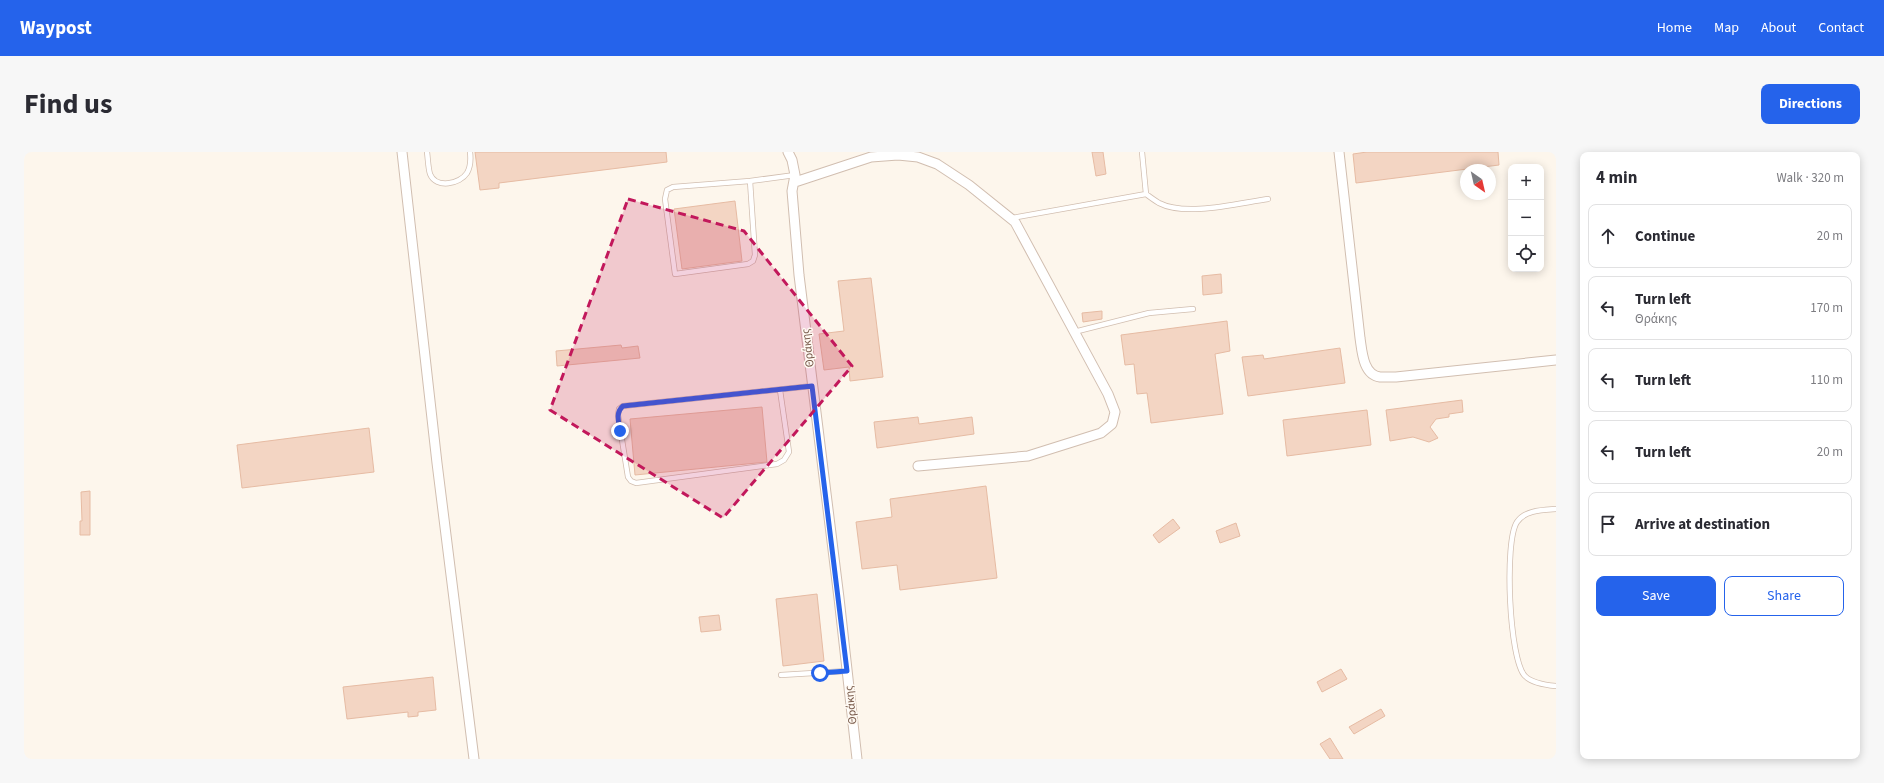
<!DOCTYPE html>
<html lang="en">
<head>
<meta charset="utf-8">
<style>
  body { margin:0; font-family:"Source Sans 3",sans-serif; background:#f7f7f7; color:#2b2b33 }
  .controls { position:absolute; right:12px; top:12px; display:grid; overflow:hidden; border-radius:8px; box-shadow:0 2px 10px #0003 }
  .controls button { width:36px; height:36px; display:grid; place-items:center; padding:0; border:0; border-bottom:1px solid #e1e1e2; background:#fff; color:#2b2b33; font:20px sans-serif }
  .compass { position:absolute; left:1436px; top:12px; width:36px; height:36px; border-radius:50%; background:#fff; box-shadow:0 2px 10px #0003; rotate:146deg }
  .stop { position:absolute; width:12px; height:12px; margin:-9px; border:3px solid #2563eb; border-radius:50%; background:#fff }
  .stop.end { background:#2563eb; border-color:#fff; box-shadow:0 1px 4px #0008 }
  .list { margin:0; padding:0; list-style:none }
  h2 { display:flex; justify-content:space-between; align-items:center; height:52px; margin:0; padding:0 16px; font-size:17px }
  h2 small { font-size:13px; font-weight:400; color:#7c7c81 }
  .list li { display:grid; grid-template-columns:26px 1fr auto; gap:12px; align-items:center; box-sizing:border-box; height:64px; margin:0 8px 8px; padding:0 8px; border:1px solid #e1e1e2; border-radius:8px }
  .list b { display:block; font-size:15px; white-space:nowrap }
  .list p { margin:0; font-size:13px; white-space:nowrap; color:#7c7c81 }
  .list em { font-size:13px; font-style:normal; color:#7c7c81 }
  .actions { display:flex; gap:8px; padding:12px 16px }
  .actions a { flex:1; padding:9px 0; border:1px solid #2563eb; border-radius:8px; text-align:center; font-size:14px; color:#2563eb }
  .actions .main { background:#2563eb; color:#fff }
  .icon { flex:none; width:22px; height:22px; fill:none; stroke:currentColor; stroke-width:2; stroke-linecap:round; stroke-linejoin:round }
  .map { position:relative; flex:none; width:1532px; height:607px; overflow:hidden; border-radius:8px }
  header { display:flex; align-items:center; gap:24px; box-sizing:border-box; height:56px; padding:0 20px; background:#2563eb; color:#fff }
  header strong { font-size:19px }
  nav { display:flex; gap:22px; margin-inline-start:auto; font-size:14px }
  .intro { display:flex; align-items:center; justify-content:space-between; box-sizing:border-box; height:96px; padding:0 24px }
  h1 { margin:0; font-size:28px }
  .button { padding:10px 18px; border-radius:8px; background:#2563eb; color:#fff; font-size:14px; font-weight:700 }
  main { display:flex; gap:24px; padding:0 24px }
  aside { flex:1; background:#fff; border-radius:8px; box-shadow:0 2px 10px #0003 }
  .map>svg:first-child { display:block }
  .building { fill:#f3d5c3; stroke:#e6bba3 }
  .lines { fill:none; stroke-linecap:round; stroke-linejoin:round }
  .service-casing { stroke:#d1beb0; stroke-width:6 }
  .minor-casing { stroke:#d1beb0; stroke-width:11 }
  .service { stroke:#fff; stroke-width:4.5 }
  .minor { stroke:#fff; stroke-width:9 }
  .route { stroke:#2563eb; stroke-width:5 }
  .marked { fill:#c2185b; fill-opacity:0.2; stroke:#c2185b; stroke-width:3; stroke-dasharray:8 5; stroke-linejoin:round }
  .labels { text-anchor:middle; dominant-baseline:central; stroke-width:3; stroke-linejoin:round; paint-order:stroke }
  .street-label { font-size:12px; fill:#7a5c4d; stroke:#fffaf3 }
</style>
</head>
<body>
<header>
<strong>Waypost</strong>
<nav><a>Home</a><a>Map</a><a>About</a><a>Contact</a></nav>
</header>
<div class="intro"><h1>Find us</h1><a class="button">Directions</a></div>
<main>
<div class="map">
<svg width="1532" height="607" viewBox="0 0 1532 607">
  <rect width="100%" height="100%" fill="#fdf6ec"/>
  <!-- building -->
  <path class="building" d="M451,0H642L643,10L475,31V36L456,38Z
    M1068,0H1079L1082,22L1072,24Z
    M1343,0H1474L1475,13L1332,31L1329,2Z
    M711,49L718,109L658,117L650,57Z
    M1197,122L1198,141L1179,143L1178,124Z
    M847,126L859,225L826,229L825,215L800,218L795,182L820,179L814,129Z
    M1078,159V167L1059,170L1058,161Z
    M1203,169L1206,199L1191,202L1199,262L1127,271L1123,241L1113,242L1110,212L1101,213L1097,183Z
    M597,193L598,196L614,194L616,206L533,214L532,199Z
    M1316,196L1321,231L1224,244L1218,205L1239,203L1240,207Z
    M1438,248L1439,260L1425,262V265L1412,267L1406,275L1414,286L1405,290L1389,285L1366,289L1362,258Z
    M738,255L743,310L611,323L606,267Z
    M1343,258L1347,293L1263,304L1259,268Z
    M894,265L895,272L948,265L950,282L853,296L850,270Z
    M345,276L350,320L218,336L213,293Z
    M962,334L973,426L876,438L873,413L838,417L832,370L868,365L866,347Z
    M66,339V383H56V369H58L57,340Z
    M1149,367L1156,376L1135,391L1129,383Z
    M1212,371L1216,384L1196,391L1192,379Z
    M793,442L800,509L759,514L752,447Z
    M695,463L697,478L677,480L675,465Z
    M1317,517L1323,527L1298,540L1293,530Z
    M409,525L412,558L394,560V564L384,565V560L323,567L319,535Z
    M1357,557L1361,564L1330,582L1325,575Z
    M1306,586L1319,607H1306L1296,592Z"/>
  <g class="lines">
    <defs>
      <path id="service" d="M403,0C404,7 404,15 406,22C412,37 436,32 443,21C447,14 447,8 446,0
        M1118,0L1122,42
        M726,29L731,103L729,109L724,112L651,122L641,47L643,38L649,35L726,29L771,23
        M988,66L1122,42C1126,45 1130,48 1135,51C1162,65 1215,51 1244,47
        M1050,180L1125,161L1169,157
        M756,238L765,300L760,308L753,312L612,331L607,329L604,325L594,263L595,257L599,254L788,234
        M1532,357C1519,358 1501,358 1493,370C1480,389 1485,508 1501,524C1508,531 1522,533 1532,534
        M757,523L823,519"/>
      <path id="minor" d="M378,0L413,311L450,607
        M764,0L768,8L771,23L768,39L775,123L815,446L833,607
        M1315,0L1336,186C1338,199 1339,223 1356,225C1361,225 1367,225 1372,225L1532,208
        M771,30L847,5L874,3L894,5L913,12L945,33L991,70L1084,242L1091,260L1088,272L1077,281L1004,304L894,314"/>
    </defs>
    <!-- service casing -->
    <use href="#service" class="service-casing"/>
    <!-- minor casing -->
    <use href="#minor" class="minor-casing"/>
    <!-- service -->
    <use href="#service" class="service"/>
    <!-- minor -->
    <use href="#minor" class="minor"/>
  </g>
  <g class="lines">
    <!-- route -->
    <path class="route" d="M596,279C595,270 591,261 599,254L788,234L823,519L796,521"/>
  </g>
  <!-- marked area -->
  <path class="marked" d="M604,47L720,79L828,214L699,366L526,258Z"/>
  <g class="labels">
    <!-- street labels -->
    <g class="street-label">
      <text transform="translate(784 196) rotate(-97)">Θράκης</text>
      <text transform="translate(827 553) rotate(-96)">Θράκης</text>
    </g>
  </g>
</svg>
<div class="controls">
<button>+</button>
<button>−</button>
<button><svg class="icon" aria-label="locate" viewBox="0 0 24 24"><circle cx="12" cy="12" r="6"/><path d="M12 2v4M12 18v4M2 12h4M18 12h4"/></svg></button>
</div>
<svg class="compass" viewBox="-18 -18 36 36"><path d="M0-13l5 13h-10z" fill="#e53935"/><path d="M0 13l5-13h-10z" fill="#7c7c81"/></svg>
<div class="stop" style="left:796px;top:521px"></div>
<div class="stop end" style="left:596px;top:279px"></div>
</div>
<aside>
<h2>4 min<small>Walk · 320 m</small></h2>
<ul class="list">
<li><svg class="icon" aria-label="ahead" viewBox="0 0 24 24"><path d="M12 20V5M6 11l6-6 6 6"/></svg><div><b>Continue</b></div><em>20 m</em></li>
<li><svg class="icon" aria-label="left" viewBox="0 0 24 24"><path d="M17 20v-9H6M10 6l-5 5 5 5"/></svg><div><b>Turn left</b><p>Θράκης</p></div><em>170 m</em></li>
<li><svg class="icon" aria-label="left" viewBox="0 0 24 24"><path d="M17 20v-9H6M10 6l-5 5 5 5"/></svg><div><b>Turn left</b></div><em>110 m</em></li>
<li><svg class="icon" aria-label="left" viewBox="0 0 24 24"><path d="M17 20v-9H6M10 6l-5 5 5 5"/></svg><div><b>Turn left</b></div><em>20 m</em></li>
<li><svg class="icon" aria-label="arrive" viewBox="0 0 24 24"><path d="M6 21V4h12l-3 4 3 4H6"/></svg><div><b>Arrive at destination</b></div></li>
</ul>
<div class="actions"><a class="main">Save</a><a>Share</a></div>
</aside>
</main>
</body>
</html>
